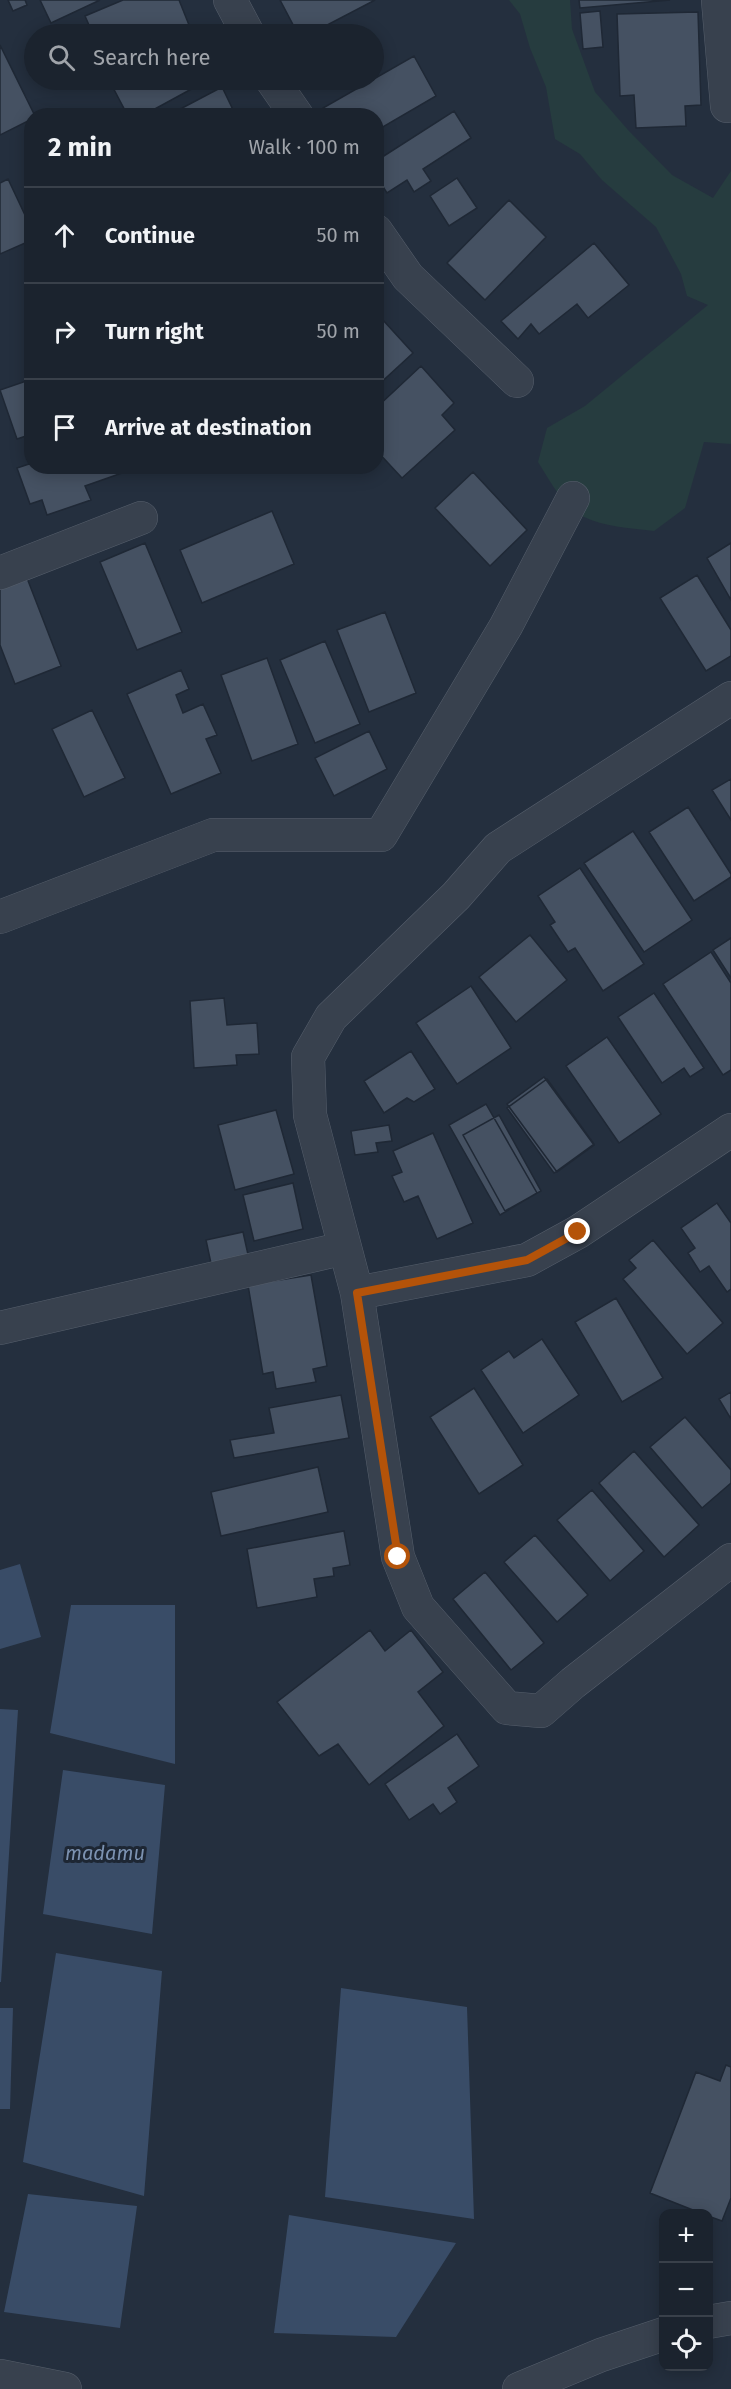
<!DOCTYPE html>
<html lang="en">
<head>
<meta charset="utf-8">
<style>
  body { margin:0; font-family:"Fira Sans",sans-serif; background:#282f3a; color:#f1f3f6 }
  .controls { position:absolute; right:18px; bottom:18px; display:grid; overflow:hidden; border-radius:12px; box-shadow:0 3px 15px #0003 }
  .controls button { width:54px; height:54px; display:grid; place-items:center; padding:0; border:0; border-bottom:2px solid #39404a; background:#1b232e; color:#f1f3f6; font:30px sans-serif }
  .stop { position:absolute; width:18px; height:18px; margin:-14px; border:4px solid #b45309; border-radius:50%; background:#fff }
  .stop.end { background:#b45309; border-color:#fff; box-shadow:0 2px 6px #0008 }
  .list { margin:0; padding:0; list-style:none }
  h2 { display:flex; justify-content:space-between; align-items:center; height:78px; margin:0; padding:0 24px; font-size:26px }
  h2 small { font-size:20px; font-weight:400; color:#a0a4aa }
  .list li { display:grid; grid-template-columns:39px 1fr auto; gap:18px; align-items:center; box-sizing:border-box; height:96px; padding:0 24px; border-top:2px solid #39404a }
  .list b { display:block; font-size:22px; white-space:nowrap }
  .list em { font-size:20px; font-style:normal; color:#a0a4aa }
  .icon { flex:none; width:33px; height:33px; fill:none; stroke:currentColor; stroke-width:2; stroke-linecap:round; stroke-linejoin:round }
  .map { position:relative; flex:none; width:731px; height:2389px; overflow:hidden }
  .search { position:absolute; background:#1b232e; box-shadow:0 3px 15px #0003; left:24px; top:24px; width:360px; height:66px; display:flex; align-items:center; gap:15px; box-sizing:border-box; padding:0 21px; border-radius:33px; color:#a0a4aa; font-size:22px }
  .panel { position:absolute; background:#1b232e; box-shadow:0 3px 15px #0003; left:24px; top:108px; width:360px; height:366px; border-radius:24px }
  .map>svg:first-child { display:block }
  .green { fill:#263c3f }
  .water { fill:#394c67 }
  .building { fill:#455162; stroke:#1f2835; stroke-width:1.5 }
  .lines { fill:none; stroke-linecap:round; stroke-linejoin:round }
  .minor-casing { stroke:#565f6c; stroke-width:34 }
  .minor { stroke:#38414e; stroke-width:33 }
  .route { stroke:#b45309; stroke-width:8 }
  .labels { text-anchor:middle; dominant-baseline:central; stroke-width:6; stroke-linejoin:round; paint-order:stroke }
  .water-label { font-size:20px; font-style:italic; fill:#7c92b1; stroke:#1d2633 }
</style>
</head>
<body>
<div class="map">
<svg width="731" height="2389" viewBox="0 0 731 2389">
  <rect width="100%" height="100%" fill="#242f3e"/>
  <!-- green -->
  <path class="green" d="M509,0H570L572,29L595,92L628,130L672,175L713,198L731,171V444L704,442L685,508L654,531C632,528 604,527 584,517C563,506 550,481 538,462L547,428L585,406L708,305L687,296L681,274L656,227L602,180L580,154L555,139L546,87L530,48L520,14Z"/>
  <!-- water -->
  <path class="water" d="M20,1564L41,1637L0,1649V1570Z
    M71,1605H175V1764L50,1733Z
    M0,1709L18,1710L1,1982H0Z
    M63,1770L165,1785L152,1934L43,1914Z
    M56,1953L162,1971L144,2196L23,2162Z
    M341,1988L467,2007L474,2219L325,2197Z
    M0,2008H13L10,2109H0Z
    M28,2194L137,2206L120,2328L4,2312Z
    M289,2215L456,2243L396,2337L274,2333Z"/>
  <!-- building -->
  <path class="building" d="M8,0H25L27,5L13,11Z
    M40,0H100L51,23Z
    M123,0H179L189,25L167,34H93L85,16Z
    M280,0H375L310,34H298Z
    M579,0H670L580,8Z
    M600,11L603,47L583,49L580,13Z
    M698,12L701,105L685,106L686,126L636,128L634,95L620,96L617,14Z
    M0,45L35,116H32V119L0,135Z
    M414,56L436,96L376,131V116H327L323,108Z
    M109,80H208L142,116H128Z
    M222,87L236,116H167Z
    M454,111L471,138L423,169L431,181L414,192L407,180L387,193L376,176V161Z
    M457,178L477,208L449,226L430,196Z
    M8,179L32,230V240L0,254V183Z
    M509,200L546,237L485,300L447,263Z
    M594,243L629,285L588,318L577,304L539,334L531,324L518,339L501,321Z
    M382,319L413,353L376,387V324Z
    M421,366L454,403L442,415L455,430L402,478L376,450V408Z
    M32,379V434L17,439L0,390Z
    M32,463V466H120L122,473L85,486L91,500L47,515L42,500L30,504L17,468Z
    M473,472L527,530L490,566L435,508Z
    M272,511L294,564L202,603L180,550Z
    M145,543L182,632L137,650L100,562Z
    M731,543V600L707,558Z
    M697,575L731,630V656L706,671L660,598Z
    M27,578L61,666L15,684L0,645V589Z
    M385,612L416,693L369,712L337,630Z
    M325,641L360,724L315,743L280,660Z
    M267,658L298,744L252,761L221,675Z
    M181,670L189,689L176,695L183,713L203,704L217,735L206,739L221,773L171,794L127,694Z
    M92,710L125,778L84,797L52,729Z
    M369,731L387,769L334,796L315,758Z
    M731,779V820L712,790Z
    M688,807L731,874V877L694,901L649,832Z
    M633,831L692,920L644,952L584,863Z
    M580,868L644,964L603,991L575,948L568,952L550,925L555,922L538,896Z
    M530,935L567,980L516,1022L479,977Z
    M731,938V978L713,950Z
    M711,952L731,983V1070L723,1075L663,984Z
    M471,986L511,1048L457,1084L416,1023Z
    M654,993L704,1068L690,1077L684,1068L662,1083L618,1017Z
    M224,998L227,1025L257,1023L259,1054L236,1055L237,1065L194,1068L190,1001Z
    M607,1037L661,1114L619,1143L566,1066Z
    M411,1051L435,1089L414,1102L407,1098L384,1113L364,1081Z
    M544,1077L594,1145L557,1172L507,1104Z
    M547,1079L594,1144L554,1173L507,1108Z
    M486,1104L537,1193L500,1215L449,1125Z
    M276,1110L294,1174L235,1190L218,1125Z
    M499,1115L541,1191L505,1211L463,1135Z
    M389,1125L392,1141L376,1143L378,1152L355,1155L351,1131Z
    M433,1133L473,1223L437,1239L418,1196L404,1202L392,1176L402,1172L393,1151Z
    M293,1183L303,1229L254,1241L243,1195Z
    M717,1203L731,1223V1289L727,1292L709,1266L700,1272L688,1253L695,1248L681,1228Z
    M243,1232L249,1259L212,1268L206,1240Z
    M653,1240L723,1323L687,1354L623,1279L636,1268L629,1260Z
    M311,1275L327,1366L313,1369L316,1382L276,1389L273,1372L263,1374L248,1285Z
    M616,1298L663,1378L622,1402L575,1322Z
    M542,1339L579,1395L523,1433L481,1370L509,1351L514,1358Z
    M474,1388L523,1465L479,1494L430,1417Z
    M731,1392V1419L719,1399Z
    M341,1395L349,1438L234,1458L230,1440L274,1433L269,1408Z
    M685,1417L731,1470V1483L702,1508L650,1447Z
    M634,1451L699,1525L664,1557L599,1483Z
    M318,1467L328,1512L221,1536L211,1492Z
    M592,1490L644,1551L610,1581L557,1520Z
    M344,1531L350,1565L333,1568L334,1576L314,1579L317,1597L257,1608L247,1549Z
    M535,1535L588,1595L557,1622L504,1562Z
    M485,1572L544,1643L511,1670L453,1599Z
    M370,1630L385,1651L411,1630L443,1672L418,1692L444,1726L369,1785L338,1744L319,1756L277,1702Z
    M457,1734L479,1766L448,1788L457,1802L440,1814L433,1804L409,1820L385,1784Z
    M726,2065L731,2067V2198L722,2221L708,2216V2214H703L650,2193L696,2072L720,2081Z"/>
  <g class="lines">
    <defs>
      <path id="minor" d="M230,0L248,34
        M718,0L727,106
        M272,80L297,116
        M376,231L408,277L517,381
        M0,573L141,518
        M731,698L498,848L456,896L331,1017L308,1057L310,1115L357,1293L398,1557L418,1607L507,1708L541,1711L573,1683L731,1560
        M0,917L213,835H381L506,626L573,498
        M357,1293L527,1260L578,1232L731,1130
        M0,1328L345,1248
        M708,2322L731,2318
        M0,2376L65,2389
        M519,2389L601,2355L664,2334"/>
    </defs>
    <!-- minor casing -->
    <use href="#minor" class="minor-casing"/>
    <!-- minor -->
    <use href="#minor" class="minor"/>
  </g>
  <g class="lines">
    <!-- route -->
    <path class="route" d="M398,1557L357,1293L527,1260L578,1232"/>
  </g>
  <g class="labels">
    <!-- water labels -->
    <g class="water-label">
      <text x="105" y="1853">madamu</text>
    </g>
  </g>
</svg>
<div class="controls">
<button>+</button>
<button>−</button>
<button><svg class="icon" aria-label="locate" viewBox="0 0 24 24"><circle cx="12" cy="12" r="6"/><path d="M12 2v4M12 18v4M2 12h4M18 12h4"/></svg></button>
</div>
<div class="stop" style="left:398px;top:1557px"></div>
<div class="stop end" style="left:578px;top:1232px"></div>
<div class="search"><svg class="icon" aria-label="search" viewBox="0 0 24 24"><circle cx="10" cy="10" r="6"/><path d="M15 15l6 6"/></svg>Search here</div>
<section class="panel">
<h2>2 min<small>Walk · 100 m</small></h2>
<ul class="list">
<li><svg class="icon" aria-label="ahead" viewBox="0 0 24 24"><path d="M12 20V5M6 11l6-6 6 6"/></svg><div><b>Continue</b></div><em>50 m</em></li>
<li><svg class="icon" aria-label="right" viewBox="0 0 24 24"><path d="M7 20v-9h11M14 6l5 5-5 5"/></svg><div><b>Turn right</b></div><em>50 m</em></li>
<li><svg class="icon" aria-label="arrive" viewBox="0 0 24 24"><path d="M6 21V4h12l-3 4 3 4H6"/></svg><div><b>Arrive at destination</b></div></li>
</ul>
</section>
</div>
</body>
</html>
